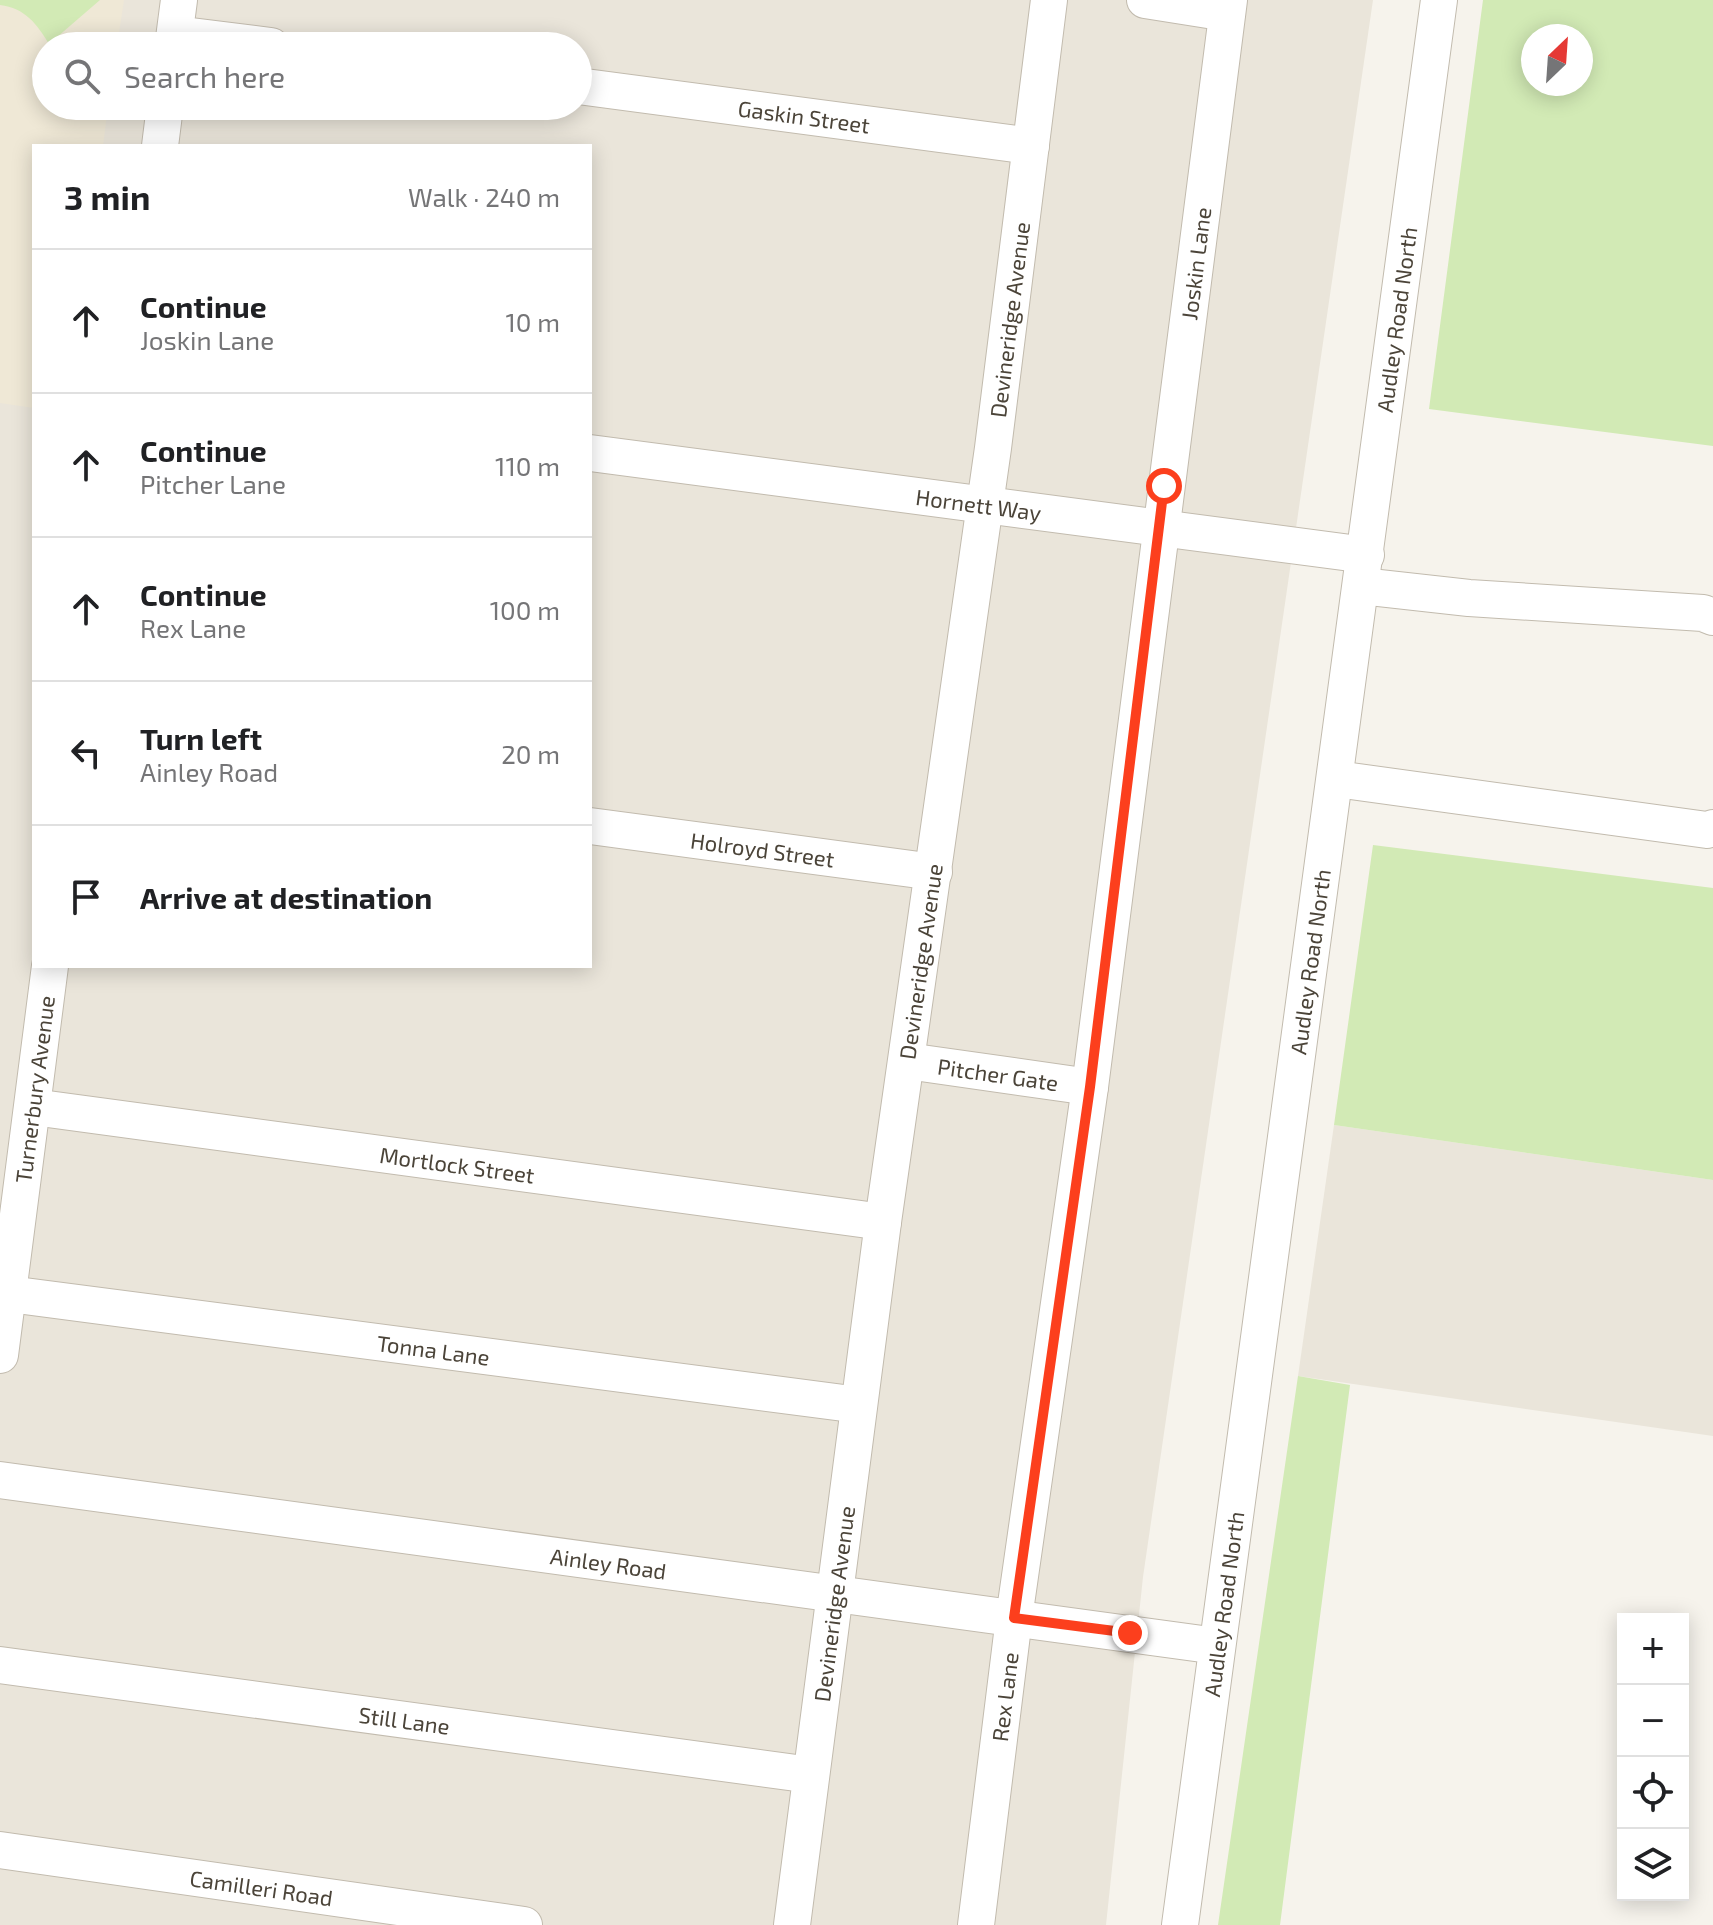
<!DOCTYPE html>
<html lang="en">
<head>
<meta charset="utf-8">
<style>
  body { margin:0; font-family:"Exo 2",sans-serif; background:#f2f2f2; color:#202124 }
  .controls { position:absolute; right:24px; bottom:24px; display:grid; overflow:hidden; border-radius:0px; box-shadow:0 4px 20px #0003 }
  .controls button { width:72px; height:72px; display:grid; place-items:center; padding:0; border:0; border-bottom:2px solid #e0e0e0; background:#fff; color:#202124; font:40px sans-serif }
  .compass { position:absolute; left:1521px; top:24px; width:72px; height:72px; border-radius:50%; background:#fff; box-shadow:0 4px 20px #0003; rotate:25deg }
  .stop { position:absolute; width:24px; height:24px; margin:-18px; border:6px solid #fc3f1d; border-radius:50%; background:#fff }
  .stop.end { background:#fc3f1d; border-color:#fff; box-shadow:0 2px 8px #0008 }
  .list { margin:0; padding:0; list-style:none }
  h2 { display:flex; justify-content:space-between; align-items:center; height:104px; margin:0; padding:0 32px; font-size:34px }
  h2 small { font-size:26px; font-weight:400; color:#757577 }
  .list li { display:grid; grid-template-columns:52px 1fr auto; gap:24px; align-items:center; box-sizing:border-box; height:144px; padding:0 32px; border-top:2px solid #e0e0e0 }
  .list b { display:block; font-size:30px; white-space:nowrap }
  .list p { margin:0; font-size:26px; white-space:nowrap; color:#757577 }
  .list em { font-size:26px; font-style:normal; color:#757577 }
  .icon { flex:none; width:44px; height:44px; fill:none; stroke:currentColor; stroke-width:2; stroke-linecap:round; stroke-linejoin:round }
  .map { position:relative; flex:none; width:1713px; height:1925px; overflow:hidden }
  .search { position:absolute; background:#fff; box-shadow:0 4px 20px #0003; left:32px; top:32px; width:560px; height:88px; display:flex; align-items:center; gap:20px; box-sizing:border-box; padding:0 28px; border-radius:44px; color:#757577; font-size:30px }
  .panel { position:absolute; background:#fff; box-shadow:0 4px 20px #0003; left:32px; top:144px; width:560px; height:824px; border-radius:0px }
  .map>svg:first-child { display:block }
  .residential { fill:#eae5da; fill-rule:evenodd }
  .education { fill:#efe8d6 }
  .green { fill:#d2eab5; fill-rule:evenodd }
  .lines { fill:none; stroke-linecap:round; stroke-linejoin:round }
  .minor-casing { stroke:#c2bbae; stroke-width:38 }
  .minor { stroke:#fff; stroke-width:36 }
  .route { stroke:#fc3f1d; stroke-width:10 }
  .labels { text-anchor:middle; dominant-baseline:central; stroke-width:6; stroke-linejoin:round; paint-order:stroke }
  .street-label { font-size:22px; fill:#4b4439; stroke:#fff }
</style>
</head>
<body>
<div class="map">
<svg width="1713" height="1925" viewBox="0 0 1713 1925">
  <rect width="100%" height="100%" fill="#f6f3ec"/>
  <!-- residential -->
  <path class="residential" d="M0,0H1373L1143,1577L1106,1925H0ZM46,46H578V106H46ZM34,146H590V966H34Z
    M1334,1125L1713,1180V1436L1298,1376Z"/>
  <!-- education -->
  <path class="education" d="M0,0H124L117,46H46V106H108L103,146H34V408L0,403Z"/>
  <!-- green -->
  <path class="green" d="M0,0H100L49,44C37,24 25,8 0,5Z
    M1483,0H1713V446L1429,409ZM1581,36V84H1533V36Z
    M1373,845L1713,888V1180L1334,1125Z
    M1298,1376L1350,1385L1280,1925H1218Z"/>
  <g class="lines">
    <defs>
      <g id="minor">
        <path d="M1145,0L1227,13"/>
        <path d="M175,34L271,46"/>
        <path d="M173,46L179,0"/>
        <path id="s1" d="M578,86L1031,146"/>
        <path d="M160,146L165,106"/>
        <path id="s2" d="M590,453L1366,555"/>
        <path d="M1361,586L1469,598L1703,613L1713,617"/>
        <path d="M1336,779L1707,830L1713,828"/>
        <path id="s3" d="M590,826L934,872"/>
        <path id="s4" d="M907,1061L1090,1087"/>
        <path id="s5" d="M33,1107L883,1222"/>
        <path id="s6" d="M9,1294L859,1405"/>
        <path id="s7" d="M0,1355L50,966"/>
        <path id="s8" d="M0,1480L1217,1646"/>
        <path id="s9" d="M0,1665L811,1775"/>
        <path id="s10" d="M0,1850L524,1925"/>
        <path id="s11" d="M792,1925L883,1222L993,448L1049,0"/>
        <path id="s12" d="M976,1925L1014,1618L1090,1087L1229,0"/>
        <path id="s13" d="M1180,1925L1439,0"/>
      </g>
    </defs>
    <!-- minor casing -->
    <use href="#minor" class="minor-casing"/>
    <!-- minor -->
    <use href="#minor" class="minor"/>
  </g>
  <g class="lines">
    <!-- route -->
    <path class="route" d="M1130,1633L1014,1618L1090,1087L1164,486"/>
  </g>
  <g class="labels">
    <!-- street labels -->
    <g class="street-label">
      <text stroke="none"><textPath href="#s1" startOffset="228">Gaskin Street</textPath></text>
      <text stroke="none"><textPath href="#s12" startOffset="1676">Joskin Lane</textPath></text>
      <text stroke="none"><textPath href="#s13" startOffset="1620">Audley Road North</textPath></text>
      <text stroke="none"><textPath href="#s11" startOffset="1620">Devineridge Avenue</textPath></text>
      <text stroke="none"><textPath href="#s2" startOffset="392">Hornett Way</textPath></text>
      <text stroke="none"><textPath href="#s3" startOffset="174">Holroyd Street</textPath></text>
      <text stroke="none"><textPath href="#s11" startOffset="972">Devineridge Avenue</textPath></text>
      <text stroke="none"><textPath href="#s13" startOffset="972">Audley Road North</textPath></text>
      <text stroke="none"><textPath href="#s4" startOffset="92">Pitcher Gate</textPath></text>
      <text stroke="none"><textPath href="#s7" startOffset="268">Turnerbury Avenue</textPath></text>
      <text stroke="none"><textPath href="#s5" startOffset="428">Mortlock Street</textPath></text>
      <text stroke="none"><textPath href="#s6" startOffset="428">Tonna Lane</textPath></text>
      <text stroke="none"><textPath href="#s8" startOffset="614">Ainley Road</textPath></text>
      <text stroke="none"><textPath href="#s11" startOffset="324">Devineridge Avenue</textPath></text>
      <text stroke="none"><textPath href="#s13" startOffset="324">Audley Road North</textPath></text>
      <text stroke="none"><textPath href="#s12" startOffset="230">Rex Lane</textPath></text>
      <text stroke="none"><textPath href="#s9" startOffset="408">Still Lane</textPath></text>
      <text stroke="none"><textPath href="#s10" startOffset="264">Camilleri Road</textPath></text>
    </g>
  </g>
</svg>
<div class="controls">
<button>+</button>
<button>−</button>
<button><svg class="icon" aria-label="locate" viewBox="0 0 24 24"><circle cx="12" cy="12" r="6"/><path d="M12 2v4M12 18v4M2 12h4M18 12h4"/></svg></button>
<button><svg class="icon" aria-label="layers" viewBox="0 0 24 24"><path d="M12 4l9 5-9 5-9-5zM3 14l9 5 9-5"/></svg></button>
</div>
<svg class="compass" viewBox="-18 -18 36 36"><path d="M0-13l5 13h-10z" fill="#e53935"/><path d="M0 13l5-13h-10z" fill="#757577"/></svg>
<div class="stop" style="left:1164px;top:486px"></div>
<div class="stop end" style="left:1130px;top:1633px"></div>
<div class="search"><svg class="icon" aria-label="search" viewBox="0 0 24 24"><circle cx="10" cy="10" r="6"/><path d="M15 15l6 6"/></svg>Search here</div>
<section class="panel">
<h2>3 min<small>Walk · 240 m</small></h2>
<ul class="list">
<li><svg class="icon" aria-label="ahead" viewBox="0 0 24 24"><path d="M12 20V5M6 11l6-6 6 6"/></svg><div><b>Continue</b><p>Joskin Lane</p></div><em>10 m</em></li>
<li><svg class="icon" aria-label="ahead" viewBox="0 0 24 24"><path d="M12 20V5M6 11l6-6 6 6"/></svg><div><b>Continue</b><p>Pitcher Lane</p></div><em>110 m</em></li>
<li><svg class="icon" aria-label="ahead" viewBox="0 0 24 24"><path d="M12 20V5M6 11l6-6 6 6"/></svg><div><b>Continue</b><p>Rex Lane</p></div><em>100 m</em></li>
<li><svg class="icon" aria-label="left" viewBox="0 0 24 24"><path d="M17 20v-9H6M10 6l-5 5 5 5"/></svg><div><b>Turn left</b><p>Ainley Road</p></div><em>20 m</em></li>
<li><svg class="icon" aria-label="arrive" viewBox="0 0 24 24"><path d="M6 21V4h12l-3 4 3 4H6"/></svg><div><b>Arrive at destination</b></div></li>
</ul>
</section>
</div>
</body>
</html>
